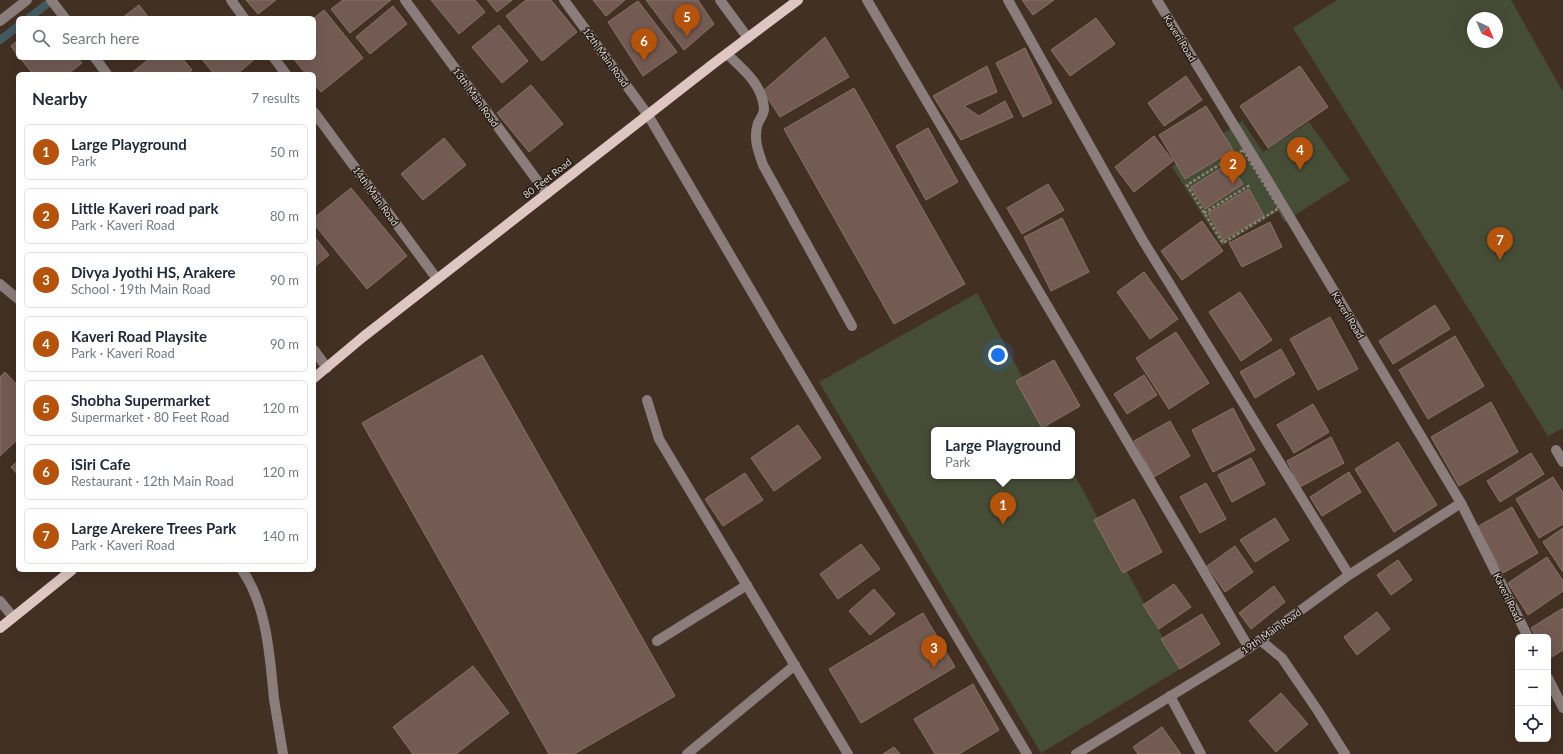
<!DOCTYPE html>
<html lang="en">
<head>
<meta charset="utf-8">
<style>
  body { margin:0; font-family:Lato,sans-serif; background:#f6f6f7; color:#1f2937 }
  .controls { position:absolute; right:12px; bottom:12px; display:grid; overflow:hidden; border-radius:6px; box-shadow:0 4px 16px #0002 }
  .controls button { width:36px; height:36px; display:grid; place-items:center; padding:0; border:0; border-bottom:1px solid #e0e1e3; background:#fff; color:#1f2937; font:20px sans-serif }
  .compass { position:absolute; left:1467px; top:12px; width:36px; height:36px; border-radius:50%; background:#fff; box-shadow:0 4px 16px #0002; rotate:136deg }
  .you { position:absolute; left:998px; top:355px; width:14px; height:14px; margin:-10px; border:3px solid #fff; border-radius:50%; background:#1a73e8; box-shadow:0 0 0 6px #1a73e833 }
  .badge { display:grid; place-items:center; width:26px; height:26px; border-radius:50%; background:#b45309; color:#fff; font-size:13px; font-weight:700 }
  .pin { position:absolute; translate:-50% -33px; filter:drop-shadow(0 1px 2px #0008) }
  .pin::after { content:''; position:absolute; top:21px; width:14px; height:12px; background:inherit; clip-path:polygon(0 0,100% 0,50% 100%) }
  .popup { position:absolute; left:931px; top:427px; width:144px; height:52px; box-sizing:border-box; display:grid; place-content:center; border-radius:6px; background:#fff; filter:drop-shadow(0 1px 3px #0005); font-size:13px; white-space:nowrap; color:#747a83 }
  .popup b { font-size:15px; color:#1f2937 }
  .popup::after { content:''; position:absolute; left:50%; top:100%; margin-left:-8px; border:8px solid transparent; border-top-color:#fff }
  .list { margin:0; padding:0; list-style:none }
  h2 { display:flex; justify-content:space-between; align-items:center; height:52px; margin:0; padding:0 16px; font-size:17px }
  h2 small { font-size:13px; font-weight:400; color:#747a83 }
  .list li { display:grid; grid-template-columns:26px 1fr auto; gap:12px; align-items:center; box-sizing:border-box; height:56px; margin:0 8px 8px; padding:0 8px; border:1px solid #e0e1e3; border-radius:6px }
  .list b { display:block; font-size:15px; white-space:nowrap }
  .list p { margin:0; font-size:13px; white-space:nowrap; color:#747a83 }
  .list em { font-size:13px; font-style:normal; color:#747a83 }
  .icon { flex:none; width:22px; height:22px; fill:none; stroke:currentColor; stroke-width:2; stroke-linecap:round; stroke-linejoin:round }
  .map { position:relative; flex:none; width:1563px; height:754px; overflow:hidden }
  .search { position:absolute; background:#fff; box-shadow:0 4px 16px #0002; left:16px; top:16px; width:300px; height:44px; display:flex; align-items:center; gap:10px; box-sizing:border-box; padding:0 14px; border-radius:6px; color:#747a83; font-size:15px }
  .panel { position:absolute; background:#fff; box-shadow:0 4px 16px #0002; left:16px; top:72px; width:300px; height:500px; border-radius:6px }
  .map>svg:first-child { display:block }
  .green { fill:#464d37; fill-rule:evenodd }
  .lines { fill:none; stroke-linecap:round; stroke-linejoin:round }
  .stream { stroke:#445a60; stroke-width:8 }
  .building { fill:#735b53; stroke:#8a7269 }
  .path { stroke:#908176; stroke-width:2.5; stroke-dasharray:3 2; stroke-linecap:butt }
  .minor { stroke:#8a7d7c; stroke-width:10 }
  .major { stroke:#dfc6c3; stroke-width:10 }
  .labels { text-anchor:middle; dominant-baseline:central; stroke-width:3; stroke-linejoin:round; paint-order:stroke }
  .street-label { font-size:10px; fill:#e1d5cd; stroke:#221a14 }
</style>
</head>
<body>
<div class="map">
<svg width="1563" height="754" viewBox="0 0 1563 754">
  <rect width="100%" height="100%" fill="#423023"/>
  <!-- green -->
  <path class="green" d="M1337,0H1511L1563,92V428L1548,436L1293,28ZM1473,18H1497V42H1473Z
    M1242,121L1263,152L1309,122L1350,180L1284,222L1278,211L1222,246L1172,167Z
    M977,293L1051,430H934V476H1072V470L1180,669L1041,753L819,382Z"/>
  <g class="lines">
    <!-- stream -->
    <path class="stream" d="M29,18L52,0
      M0,40L18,26"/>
  </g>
  <!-- building -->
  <path class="building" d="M246,0H276L258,14Z
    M343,0H391L350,33L331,9Z
    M431,0H475L485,12L459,34Z
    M487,0H512L497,12Z
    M526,0H551L577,32L542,61L506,16Z
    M593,0H625L606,16Z
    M646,0H698L714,24L684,50Z
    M1022,0H1054L1033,15Z
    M638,1L677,52L643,76L608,22Z
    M139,5L149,18H122Z
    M393,6L407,24L370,54L356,37Z
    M324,10L363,58L321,92L314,84V74H306L293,58H314V18Z
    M1096,18L1115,44L1070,76L1051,50Z
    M499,25L528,61L502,83L472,47Z
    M825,37L849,77L780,117L763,91Z
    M18,40V56L11,46Z
    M1025,48L1052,103L1023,117L996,63Z
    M20,58H78L82,63L68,74H33Z
    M150,58H182L192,70L187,74H134L133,72Z
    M201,58H256L237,74H214Z
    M987,66L997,92L964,106L979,116L1005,101L1013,117L961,140L933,96Z
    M1300,66L1328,107L1268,148L1240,106Z
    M1186,76L1202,100L1164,126L1148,103Z
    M531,85L563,124L529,152L497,113Z
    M854,88L965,284L894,324L784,129Z
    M1206,106L1233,150L1185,179L1159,135Z
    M928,128L958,182L926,200L896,146Z
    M1154,136L1173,161L1134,192L1115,167Z
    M444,138L466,165L423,200L401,174Z
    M1229,163L1243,184L1205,209L1191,187Z
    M1048,184L1064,210L1022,234L1007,208Z
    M351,188L407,256L367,289L314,224V218Z
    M1249,189L1264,216L1223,240L1208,213Z
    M1062,218L1089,272L1051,291L1024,237Z
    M1202,221L1223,251L1182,280L1161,251Z
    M1270,222L1282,247L1242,267L1229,243Z
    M314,236L329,255L314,267Z
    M1144,272L1178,319L1150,339L1117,292Z
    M1240,292L1272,340L1241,361L1209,312Z
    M1435,305L1450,329L1393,364L1379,341Z
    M1330,317L1358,369L1318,390L1290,339Z
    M1176,332L1209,383L1169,409L1136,358Z
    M1455,336L1484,386L1428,419L1399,370Z
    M1281,349L1295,374L1255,398L1240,372Z
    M482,355L675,696L574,754H549L362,423Z
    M1054,360L1080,406L1042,428L1016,381Z
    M5,372L18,386V439L0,456V377Z
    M1144,375L1157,395L1127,414L1114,394Z
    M1491,402L1518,452L1459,486L1431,437Z
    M1313,404L1329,432L1294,453L1277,425Z
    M1233,408L1255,450L1213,472L1192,430Z
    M1170,421L1190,456L1154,477L1134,441Z
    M798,425L821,458L774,491L751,458Z
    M1331,437L1344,463L1300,487L1287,461Z
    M1398,442L1437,505L1394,532L1355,469Z
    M1531,453L1544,474L1500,502L1487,481Z
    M1251,458L1265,484L1232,502L1218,475Z
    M18,461V475L11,467Z
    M1349,472L1361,492L1322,516L1310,497Z
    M745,473L763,500L723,526L705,499Z
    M1553,477L1563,493V524L1539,538L1516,499Z
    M1206,483L1226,519L1200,533L1180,497Z
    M1134,499L1162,552L1123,573L1094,520Z
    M1512,507L1538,553L1503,573L1477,527Z
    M1275,518L1289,540L1255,562L1240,540Z
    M1563,528V572L1543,542Z
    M861,544L880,569L838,599L820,574Z
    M1235,546L1253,572L1225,592L1207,566Z
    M1547,557L1563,581V591L1528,615L1508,583Z
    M1398,560L1412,580L1391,595L1377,575Z
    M1174,584L1191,607L1159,629L1143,605Z
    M1274,586L1285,602L1251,629L1239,613Z
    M874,589L895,614L870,635L849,611Z
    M1563,608V650L1550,658L1548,656V637H1536L1531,628Z
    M1377,612L1390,629L1357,655L1344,637Z
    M923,613L955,667L861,723L829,669Z
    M1202,614L1220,644L1180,669L1161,639Z
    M473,666L509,713L456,754H413L393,727Z
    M973,684L999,730L959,754H935L914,719Z
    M1281,693L1308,724L1276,752L1249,721Z
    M1162,727L1181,754H1138L1133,747Z
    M894,747L900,754H883Z"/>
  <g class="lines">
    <!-- path -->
    <path class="path" d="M1243,150L1279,208L1223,243L1187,185Z
      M1204,213L1250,185"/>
    <!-- minor -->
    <path class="minor" d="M51,0L65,18
      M231,0L244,18
      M405,0L547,194
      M564,0L648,115L780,340L1027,754
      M720,0L748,38
      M867,0L1249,648
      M1008,0L1142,239L1349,575
      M1157,0L1267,179L1461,503L1528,637
      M0,21L27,0
      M727,54C743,69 763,85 764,109C764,114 760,119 758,123C753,138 758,151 763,165L852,326
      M95,58L107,74
      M274,58L286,74
      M314,112L437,279
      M0,284L18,299
      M314,350L327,368
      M647,400L659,439L848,754
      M1556,450L1563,462
      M242,570C267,605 270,658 274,699C277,718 280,736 283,754
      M0,601L13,617
      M1260,640L1282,658L1318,711L1345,754
      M657,641L747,585
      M1548,678L1563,708
      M1170,696L1201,754
      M687,754L795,665
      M1076,754L1249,648L1349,575L1461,503"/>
    <!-- major -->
    <path class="major" d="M314,378L363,337L713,64L798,0
      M0,628L72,570"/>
  </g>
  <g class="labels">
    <!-- street labels -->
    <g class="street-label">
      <text transform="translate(1180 38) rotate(58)">Kaveri Road</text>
      <text transform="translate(606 57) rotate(54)">12th Main Road</text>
      <text transform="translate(476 97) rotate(54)">13th Main Road</text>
      <text transform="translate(547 178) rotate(-38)">80 Feet Road</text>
      <text transform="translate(376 196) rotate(54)">14th Main Road</text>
      <text transform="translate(1348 315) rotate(59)">Kaveri Road</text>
      <text transform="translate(1508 597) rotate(64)">Kaveri Road</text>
      <text transform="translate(1271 631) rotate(-35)">19th Main Road</text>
    </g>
  </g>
</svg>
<div class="controls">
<button>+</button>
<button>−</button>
<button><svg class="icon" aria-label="locate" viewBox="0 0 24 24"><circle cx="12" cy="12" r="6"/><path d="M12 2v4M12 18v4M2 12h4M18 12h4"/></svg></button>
</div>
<svg class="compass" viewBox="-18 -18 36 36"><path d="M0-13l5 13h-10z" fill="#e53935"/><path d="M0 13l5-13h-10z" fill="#747a83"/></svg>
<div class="you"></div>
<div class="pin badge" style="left:1003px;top:525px">1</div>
<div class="popup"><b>Large Playground</b>Park</div>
<div class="pin badge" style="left:1233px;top:184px">2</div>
<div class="pin badge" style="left:934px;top:668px">3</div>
<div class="pin badge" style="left:1300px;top:170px">4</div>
<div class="pin badge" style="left:687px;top:37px">5</div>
<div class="pin badge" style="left:644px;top:61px">6</div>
<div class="pin badge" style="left:1500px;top:260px">7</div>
<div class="search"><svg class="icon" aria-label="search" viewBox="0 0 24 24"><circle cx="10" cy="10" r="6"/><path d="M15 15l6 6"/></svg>Search here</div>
<section class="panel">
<h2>Nearby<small>7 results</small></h2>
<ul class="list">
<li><span class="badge">1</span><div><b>Large Playground</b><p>Park</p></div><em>50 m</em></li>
<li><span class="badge">2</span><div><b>Little Kaveri road park</b><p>Park · Kaveri Road</p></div><em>80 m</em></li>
<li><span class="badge">3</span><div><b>Divya Jyothi HS, Arakere</b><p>School · 19th Main Road</p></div><em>90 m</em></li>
<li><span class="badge">4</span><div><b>Kaveri Road Playsite</b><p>Park · Kaveri Road</p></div><em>90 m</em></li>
<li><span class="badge">5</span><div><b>Shobha Supermarket</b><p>Supermarket · 80 Feet Road</p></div><em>120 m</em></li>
<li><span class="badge">6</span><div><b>iSiri Cafe</b><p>Restaurant · 12th Main Road</p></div><em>120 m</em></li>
<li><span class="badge">7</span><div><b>Large Arekere Trees Park</b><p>Park · Kaveri Road</p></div><em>140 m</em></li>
</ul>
</section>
</div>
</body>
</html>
